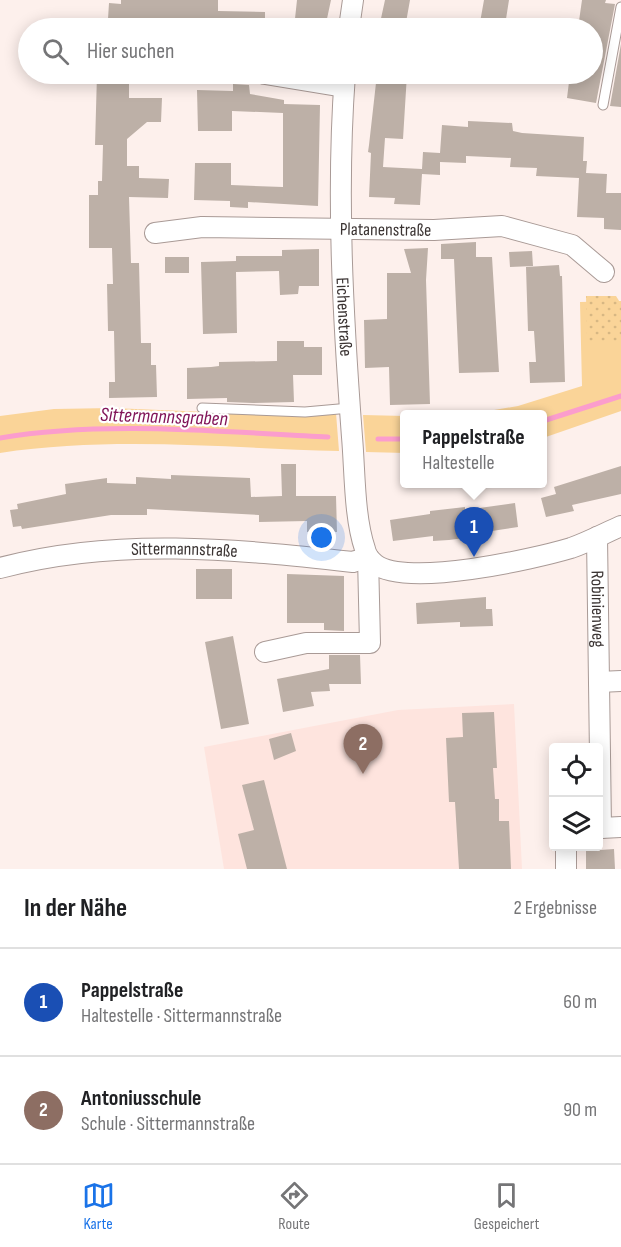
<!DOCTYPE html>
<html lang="de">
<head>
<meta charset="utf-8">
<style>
  body { margin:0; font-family:"Sofia Sans Condensed",sans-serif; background:#f6f6f6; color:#202124 }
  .controls { position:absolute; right:18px; bottom:18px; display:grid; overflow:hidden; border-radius:6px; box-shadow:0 3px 15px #0003 }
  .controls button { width:54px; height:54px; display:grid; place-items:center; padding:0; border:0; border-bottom:2px solid #e0e0e0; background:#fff; color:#202124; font:30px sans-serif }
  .you { position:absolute; left:322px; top:538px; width:21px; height:21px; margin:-15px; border:4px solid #fff; border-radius:50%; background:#1a73e8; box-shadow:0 0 0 9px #1a73e833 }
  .badge { display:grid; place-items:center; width:39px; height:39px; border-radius:50%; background:#1a73e8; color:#fff; font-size:20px; font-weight:700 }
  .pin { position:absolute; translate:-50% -50px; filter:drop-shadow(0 2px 3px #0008) }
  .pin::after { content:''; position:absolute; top:32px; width:21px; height:18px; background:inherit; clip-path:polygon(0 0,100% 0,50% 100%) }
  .popup { position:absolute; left:400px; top:410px; width:147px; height:78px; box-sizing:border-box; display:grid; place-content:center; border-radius:6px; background:#fff; filter:drop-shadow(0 2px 4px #0005); font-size:20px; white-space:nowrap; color:#757577 }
  .popup b { font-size:22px; color:#202124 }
  .popup::after { content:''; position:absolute; left:50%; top:100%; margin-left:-12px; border:12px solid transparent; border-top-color:#fff }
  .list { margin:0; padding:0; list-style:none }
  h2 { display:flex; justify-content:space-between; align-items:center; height:78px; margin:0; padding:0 24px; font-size:26px }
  h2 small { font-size:20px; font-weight:400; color:#757577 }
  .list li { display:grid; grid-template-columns:39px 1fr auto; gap:18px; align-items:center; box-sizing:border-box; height:108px; padding:0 24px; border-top:2px solid #e0e0e0 }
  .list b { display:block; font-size:22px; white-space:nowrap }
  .list p { margin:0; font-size:20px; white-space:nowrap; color:#757577 }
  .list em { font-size:20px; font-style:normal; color:#757577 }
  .icon { flex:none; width:33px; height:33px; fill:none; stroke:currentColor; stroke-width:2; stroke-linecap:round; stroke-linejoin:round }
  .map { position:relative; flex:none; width:621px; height:869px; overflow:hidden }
  .search { position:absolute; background:#fff; box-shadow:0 3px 15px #0003; left:18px; right:18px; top:18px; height:66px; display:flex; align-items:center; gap:15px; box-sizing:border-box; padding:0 21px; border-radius:33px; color:#757577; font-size:22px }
  .sheet { height:294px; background:#fff }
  nav { display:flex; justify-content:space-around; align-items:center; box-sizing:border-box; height:84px; border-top:2px solid #e0e0e0; background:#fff; font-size:16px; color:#757577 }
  nav a { display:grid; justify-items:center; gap:3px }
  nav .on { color:#1a73e8 }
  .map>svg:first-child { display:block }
  .built { fill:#fee4de }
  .grass { fill:#fad498 }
  .park { fill:url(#park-dots) }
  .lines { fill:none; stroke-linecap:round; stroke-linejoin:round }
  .stream { stroke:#fb9dcd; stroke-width:5 }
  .building { fill:#bdb0a7 }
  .service-casing { stroke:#a99a96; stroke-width:11 }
  .minor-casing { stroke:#a99a96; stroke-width:22 }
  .service { stroke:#fff; stroke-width:9 }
  .minor { stroke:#fff; stroke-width:20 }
  .labels { text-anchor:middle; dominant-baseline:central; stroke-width:4.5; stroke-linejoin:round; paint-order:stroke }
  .street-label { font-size:18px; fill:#3b3433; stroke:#fff }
  .water-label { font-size:20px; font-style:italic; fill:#811559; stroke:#fff }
</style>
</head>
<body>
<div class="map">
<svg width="621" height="869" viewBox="0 0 621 869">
  <defs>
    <pattern id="park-dots" width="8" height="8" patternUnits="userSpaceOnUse" patternTransform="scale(1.5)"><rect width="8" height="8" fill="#fad498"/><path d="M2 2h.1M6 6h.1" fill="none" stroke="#d7b783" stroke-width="1.8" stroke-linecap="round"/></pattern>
  </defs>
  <rect width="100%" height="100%" fill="#fdf0ec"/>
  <!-- built -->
  <path class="built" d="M514,704L522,869H224L204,747L398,710Z"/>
  <!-- grass -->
  <path class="grass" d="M621,301V411L543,438V414H471L518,406L582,386L580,302Z
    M112,408L305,416L336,413L339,451C227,448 112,436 0,453V416L54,409Z
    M363,415L405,416V453L366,452Z"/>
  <!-- park -->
  <path class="park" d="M586,296H616L621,304V342L587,341Z"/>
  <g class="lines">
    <!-- stream -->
    <path class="stream" d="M543,421L621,396
      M0,438C104,420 223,432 328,437
      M378,439H405"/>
  </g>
  <!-- building -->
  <path class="building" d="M121,0H218V11L265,12V28H186V21L108,19L109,3L121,4Z
    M297,0H331L325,28H294Z
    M385,0H410L405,28L380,23Z
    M484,0H509L506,19L519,21L518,28H479Z
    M582,0H606L605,3L615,4L596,103L567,98L570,74H592V28H578Z
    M621,44V107L610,106Z
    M97,74H129V98H162L161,122H147L127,139V166H139V178L169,179L168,198L129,197L131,263H139L141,343H151V365H156L157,397L109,398V382H115L114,331H108L107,284H113L112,248H89V195H98V181H102L103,145H95Z
    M377,74H407L403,139L385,138L383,167L422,169L423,152L440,153L442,125L468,127V121L512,123L513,131L522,133L584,137L583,161H587L586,173L607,174L606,193H621V230L604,229V218L577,217L579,178L536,176L537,168L510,167L511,158L466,156V163L440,162V175L422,174L420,205L394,204L395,198L369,197L371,153L368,152L369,145Z
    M233,84L249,85L250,94L284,100V104L320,105L318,206L248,202V208L230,207V201L194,200L195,163H231V185L283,187V113L232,111V131H198L197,90L233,91Z
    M476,242V257H492L499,372L459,373L454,259H441V244Z
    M428,248L426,280L430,404L390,405L389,367L365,368L364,320L387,319V273H411L404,249Z
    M319,249V286H299L298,294L280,295L279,271L236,272L237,333L203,334L201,262L236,261V256H282V250Z
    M532,251L533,266L510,267L509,252Z
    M165,257H189V273H165Z
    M559,265L560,276H562L565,382L530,383L529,362H536L534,331H528L526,267Z
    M277,341H304V347H322V375H293L294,402L253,403L227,402V398L187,399V368L211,367L219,366V362L277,361Z
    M281,464H296V496H336L337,532H307V521L259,522V515L147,509V515H111L22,529L21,526L13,527L10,510L18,509L17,504L66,494L65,484L107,478V483L136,484V477L171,479V475L250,478L251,497L282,496Z
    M621,466V494L572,505L574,511L546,517L541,498L556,494L554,487Z
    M515,503L518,527L472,534V537L449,540L433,541V536L393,541L390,520L430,514V511L465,507V510Z
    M196,569H232V599H196Z
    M287,574L344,576V631L324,630V623H287Z
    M486,597V609H492L493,626L460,627V622L417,624L416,603Z
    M233,636L249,724L221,729L205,642Z
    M329,655H360L361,684H329L330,691L311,692L314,706L283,712L277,679L329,669Z
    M494,712L497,768H493L495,799H499V821H509L511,869H459L455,802H449L446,738L463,737L462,713Z
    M291,733L296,751L274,760L269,739Z
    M264,780L287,869H247L238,834L254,830L242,785Z
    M614,849L615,869H586V851Z"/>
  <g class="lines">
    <defs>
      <path id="service" d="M603,105L621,7
        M202,408L305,412L350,408"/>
      <g id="minor">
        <path d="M349,28L353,0"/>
        <path d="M265,74L344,87"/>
        <path id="s1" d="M345,74C336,194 343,317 352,437C355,471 354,517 365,549C366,555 370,560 375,564C406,588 534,559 571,548C588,542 605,533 621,526"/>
        <path id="s2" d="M155,233L202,227L434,230L502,226L572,245L604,272"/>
        <path id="s3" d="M597,537L601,828H598"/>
        <path id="s4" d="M0,568C115,537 236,549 353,562L368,557"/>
        <path d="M265,652L306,643H370L368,557"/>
        <path d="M599,682L621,681"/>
        <path d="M601,828L621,827"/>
        <path d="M566,846V869"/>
      </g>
    </defs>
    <!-- service casing -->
    <use href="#service" class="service-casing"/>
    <!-- minor casing -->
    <use href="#minor" class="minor-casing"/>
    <!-- service -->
    <use href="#service" class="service"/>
    <!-- minor -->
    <use href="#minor" class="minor"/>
  </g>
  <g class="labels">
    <!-- street labels -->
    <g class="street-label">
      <text stroke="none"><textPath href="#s2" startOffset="231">Platanenstraße</textPath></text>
      <text stroke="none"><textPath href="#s1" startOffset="243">Eichenstraße</textPath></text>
      <text stroke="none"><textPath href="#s4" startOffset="186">Sittermannstraße</textPath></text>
      <text stroke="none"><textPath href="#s3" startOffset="72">Robinienweg</textPath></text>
    </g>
    <!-- water labels -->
    <g class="water-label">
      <text transform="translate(164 417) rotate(2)">Sittermannsgraben</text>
    </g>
  </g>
</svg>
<div class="controls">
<button><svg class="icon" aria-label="locate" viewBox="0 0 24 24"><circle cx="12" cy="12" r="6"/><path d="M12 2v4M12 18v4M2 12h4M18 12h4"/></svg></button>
<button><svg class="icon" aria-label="layers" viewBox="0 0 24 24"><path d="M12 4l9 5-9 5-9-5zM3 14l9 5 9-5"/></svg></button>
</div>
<div class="you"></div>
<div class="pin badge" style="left:474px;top:557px;background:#1a4fb4">1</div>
<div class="popup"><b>Pappelstraße</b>Haltestelle</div>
<div class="pin badge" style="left:363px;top:774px;background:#8d6e63">2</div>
<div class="search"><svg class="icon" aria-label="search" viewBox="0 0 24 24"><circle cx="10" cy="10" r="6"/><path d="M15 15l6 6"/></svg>Hier suchen</div>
</div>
<section class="sheet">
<h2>In der Nähe<small>2 Ergebnisse</small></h2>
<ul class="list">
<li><span class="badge" style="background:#1a4fb4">1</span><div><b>Pappelstraße</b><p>Haltestelle · Sittermannstraße</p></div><em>60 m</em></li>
<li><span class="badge" style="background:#8d6e63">2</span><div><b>Antoniusschule</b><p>Schule · Sittermannstraße</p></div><em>90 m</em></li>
</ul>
</section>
<nav>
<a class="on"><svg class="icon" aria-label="map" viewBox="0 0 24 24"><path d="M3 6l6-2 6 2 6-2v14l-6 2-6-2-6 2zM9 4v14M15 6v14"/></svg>Karte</a>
<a><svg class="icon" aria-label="directions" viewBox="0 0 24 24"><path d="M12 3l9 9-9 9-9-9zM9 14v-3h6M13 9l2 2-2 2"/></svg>Route</a>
<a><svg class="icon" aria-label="saved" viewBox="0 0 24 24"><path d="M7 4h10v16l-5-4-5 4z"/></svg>Gespeichert</a>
</nav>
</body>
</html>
